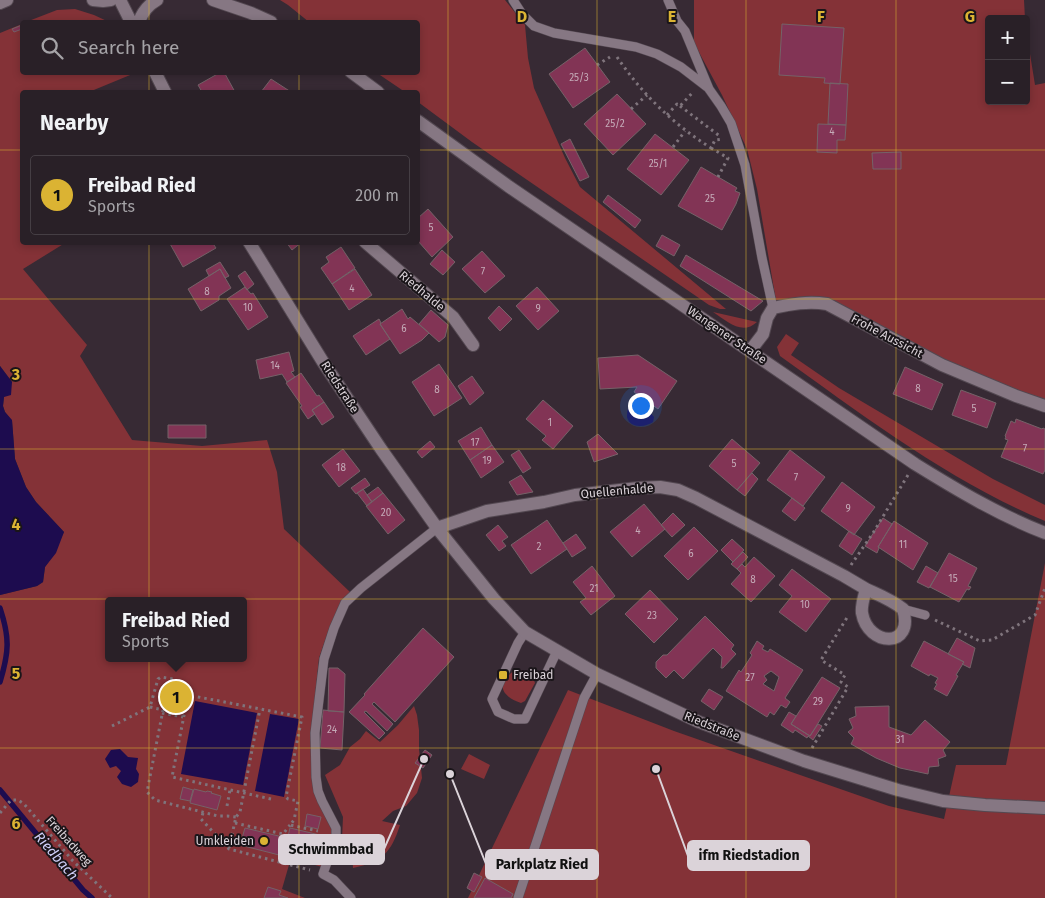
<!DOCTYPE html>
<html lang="en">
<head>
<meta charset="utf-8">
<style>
  body { margin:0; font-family:"Fira Sans",sans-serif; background:#31282f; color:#f1f3f6 }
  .controls { position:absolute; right:15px; top:15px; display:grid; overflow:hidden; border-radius:5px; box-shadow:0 2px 8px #0003 }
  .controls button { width:45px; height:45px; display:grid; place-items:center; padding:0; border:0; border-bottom:1px solid #453e44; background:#292027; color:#f1f3f6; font:25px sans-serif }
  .you { position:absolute; left:640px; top:405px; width:18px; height:18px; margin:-12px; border:4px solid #fff; border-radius:50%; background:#1a73e8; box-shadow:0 0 0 8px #1a73e833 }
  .badge { display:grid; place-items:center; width:32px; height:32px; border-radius:50%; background:#dbb333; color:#111; font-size:16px; font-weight:700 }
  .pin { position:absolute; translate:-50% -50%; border:2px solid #fff; box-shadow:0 1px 5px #0006 }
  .popup { position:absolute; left:105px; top:597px; width:142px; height:65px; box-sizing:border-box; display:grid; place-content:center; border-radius:5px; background:#292027; filter:drop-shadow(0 1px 4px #0005); font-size:16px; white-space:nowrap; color:#a5a3a7 }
  .popup b { font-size:19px; color:#f1f3f6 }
  .popup::after { content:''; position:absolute; left:50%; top:100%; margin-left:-10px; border:10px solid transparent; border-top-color:#292027 }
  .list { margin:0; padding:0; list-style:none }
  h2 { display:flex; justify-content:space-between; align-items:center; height:65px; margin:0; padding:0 20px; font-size:21px }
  h2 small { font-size:16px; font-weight:400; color:#a5a3a7 }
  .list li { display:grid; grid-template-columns:32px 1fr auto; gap:15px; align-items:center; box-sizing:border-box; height:80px; margin:0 10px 10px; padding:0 10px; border:1px solid #453e44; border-radius:5px }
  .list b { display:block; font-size:19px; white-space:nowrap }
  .list p { margin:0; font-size:16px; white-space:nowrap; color:#a5a3a7 }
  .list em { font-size:16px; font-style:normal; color:#a5a3a7 }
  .icon { flex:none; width:28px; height:28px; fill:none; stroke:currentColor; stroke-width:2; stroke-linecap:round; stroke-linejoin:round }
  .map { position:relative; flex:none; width:1045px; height:898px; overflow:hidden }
  .search { position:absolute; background:#292027; box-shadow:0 2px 8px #0003; left:20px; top:20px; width:400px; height:55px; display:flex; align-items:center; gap:12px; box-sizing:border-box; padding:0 18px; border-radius:5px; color:#a5a3a7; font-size:19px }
  .panel { position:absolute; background:#292027; box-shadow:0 2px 8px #0003; left:20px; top:90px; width:400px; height:155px; border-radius:5px }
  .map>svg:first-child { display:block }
  .green { fill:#843237; fill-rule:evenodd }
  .water { fill:#1d0c4f }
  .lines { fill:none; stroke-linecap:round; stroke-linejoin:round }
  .stream { stroke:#1d0c4f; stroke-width:5.5 }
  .building { fill:#823455; stroke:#756268; fill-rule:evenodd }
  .service-casing { stroke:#534851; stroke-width:10 }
  .minor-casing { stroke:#534851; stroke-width:14 }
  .secondary-casing { stroke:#534851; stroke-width:14 }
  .path { stroke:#7f747c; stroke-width:3; stroke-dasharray:2.5 4; stroke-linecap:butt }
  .service { stroke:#867783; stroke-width:9 }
  .minor { stroke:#867783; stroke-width:12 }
  .secondary { stroke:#867783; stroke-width:12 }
  .grid { fill:none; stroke:#dbb333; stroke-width:1; stroke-opacity:0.55 }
  .poi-dot { fill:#dbb333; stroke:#1a1519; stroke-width:2 }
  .labels { text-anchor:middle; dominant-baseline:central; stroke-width:4; stroke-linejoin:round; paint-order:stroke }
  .number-label { font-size:10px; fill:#c5abb8 }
  .street-label { font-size:12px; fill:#dbd3d9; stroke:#1a1519 }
  .poi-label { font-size:12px; fill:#dbd3d9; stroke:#1a1519; text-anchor:start }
  .water-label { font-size:14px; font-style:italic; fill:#cfcff8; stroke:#1a1519 }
  .grid-label { font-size:16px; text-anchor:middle; font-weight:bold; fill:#dbb333; stroke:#1a1519; stroke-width:4; stroke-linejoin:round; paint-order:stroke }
  .leader { fill:none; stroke:#dbd3d9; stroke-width:2 }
  .callout-dot { fill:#dbd3d9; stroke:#1a1519; stroke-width:2 }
  .callout { fill:#dbd3d9; stroke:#dbd3d9; stroke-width:2 }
  .callout-label { font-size:14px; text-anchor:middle; font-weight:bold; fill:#111 }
</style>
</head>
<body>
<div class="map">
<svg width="1045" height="898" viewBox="0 0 1045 898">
  <rect width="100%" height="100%" fill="#372a34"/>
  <!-- green -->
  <path class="green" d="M280,0H505L525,25L528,58L534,88L565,158L580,187L726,309H720L709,305L472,142L418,102V92H405L377,73L418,72V22H309L288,5Z
    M694,0H1024L1025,19H989V101H1026V29L1035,85L1045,83V406L1016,396L827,304L776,301L757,189L747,149L722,95L694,43Z
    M75,9L94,15L109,22H26L57,10Z
    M22,24V72L135,73L89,92H22V242L65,243L23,269L87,345L80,356L132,440L202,446L267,440L277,472L284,529L350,592L342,602L330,626L319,658L311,735L312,775L317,801L330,821L333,829L322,867L291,858L282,889L305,898H0V595L37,586L43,582L45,567L49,561L64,532L36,502L26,487L15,459L12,421L5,412L3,406L4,397L12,382L0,366V33ZM109,601H244V658H109Z
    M713,312L757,322C742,336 727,321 713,312Z
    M786,334L799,343L791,355L839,388L993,479L1045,505V521C949,481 864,416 780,356L777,347Z
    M1045,563V898H468L568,690L674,731L889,806L944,819L956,765H1006Z
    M515,670H521L532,675L535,683L525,701L521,703C501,696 495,684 515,670Z
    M414,706L417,715L419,730V749L422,778L417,793L406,806L393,811L382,821L400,825C391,853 382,862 353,868L352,853L342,839L343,817L325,775L340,765L350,747L360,739L366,731L380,742L398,725Z
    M469,754L490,765L484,779L461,769Z"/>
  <!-- water -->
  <path class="water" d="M0,366L12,382L11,395L4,397L3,406L5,412L12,420L15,459L26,487L36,502L64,532L56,553L45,567L43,582L37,586L0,595Z
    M631,406C640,405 648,410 654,417L653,422C646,427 630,429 627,417C627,415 627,411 628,409Z
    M195,701L257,713L243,785L181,774Z
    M270,714L299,719L284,797L255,791Z
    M120,749L128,757L138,758L136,769L139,774L138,782L131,787L122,784L117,777L121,771L116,766L110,768L105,759L111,750Z"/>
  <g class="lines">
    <!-- stream -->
    <path class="stream" d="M0,608C10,638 9,652 0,682
      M0,790L83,890L92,898"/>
  </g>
  <!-- building -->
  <path class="building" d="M782,24L844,28L840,84L824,83L825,78L779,75Z
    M22,25V29L14,32L12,29Z
    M585,48L610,82L573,108L549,74Z
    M221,72H224L235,92H202L198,85Z
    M271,79L291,92H261Z
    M830,83L848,84L846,125L828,124Z
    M617,94L646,124L613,155L584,124Z
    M818,124L846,125L845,140H837V153L817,152Z
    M655,134L689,160L661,195L627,169Z
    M570,139L589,177L580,181L561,144Z
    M901,152V169H873L872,153Z
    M701,167L737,188L735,191L740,193L736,204L722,230L678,206Z
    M608,195L641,220L635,228L603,202Z
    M428,209L453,237L432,257L418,241V218Z
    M662,235L680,245L674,256L656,246Z
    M169,242H212L216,248L183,267Z
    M286,242H302L292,250Z
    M341,247L355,268L332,284L321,268L329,262L326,257Z
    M442,250L455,262L443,275L430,264Z
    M482,251L505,276L485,293L462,269Z
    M686,255L763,301L751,311L680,266Z
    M220,262L229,276L225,278L220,269L209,276L206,270Z
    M220,269L231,288L219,296V300L201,311L188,289Z
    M355,269L372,295L349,310L332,284Z
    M245,271L254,284L247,290L238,276Z
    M245,287L251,294L253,293L268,317L248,330L227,299Z
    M537,287L559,311L538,330L516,306Z
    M499,306L512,319L500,331L488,318Z
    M402,309L408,319L410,317L429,333L422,340L400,354L380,324Z
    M431,310L448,325L445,337L439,342L419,324Z
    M379,319L381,323L380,324L390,339L366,355L353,336Z
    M289,352L294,371L291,372L295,377L287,382L282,374L260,379L256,360Z
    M638,355L677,381L658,409L634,392L637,387L600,389L598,358Z
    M439,364L462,398L434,416L412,382Z
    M905,367L943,384L932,410L893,394Z
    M301,373L317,396L319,395L324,402L312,410L315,414L308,419L300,407L302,406L286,383Z
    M472,376L484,393L470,405L458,386Z
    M961,390L996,403L987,428L952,415Z
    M543,400L573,426L553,449L542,440L546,436L526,419Z
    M324,402L334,417L322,425L312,410Z
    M1016,419L1042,429L1043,428L1045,429V470L1043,474L1001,457L1008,440L1005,439L1006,437L1005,436L1011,421L1015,423Z
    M168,425H206V438H168Z
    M481,427L492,445L470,460L458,441Z
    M598,434L618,454L594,462L587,442Z
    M732,439L760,463L737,490L709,466Z
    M430,441L435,447L422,458L417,452Z
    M492,445L504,462L481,478L470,460Z
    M343,449L360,471L339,487L322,465Z
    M519,450L531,468L523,473L511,455Z
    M790,450L825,477L803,506L767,480Z
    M752,473L758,479L745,496L737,490Z
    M521,475L533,492L517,495L509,482Z
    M365,478L370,485L356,494L351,488Z
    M842,482L875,507L854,535L821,511Z
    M378,487L383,493L372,502L367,495Z
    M363,489L372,502L367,506L357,493Z
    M383,493L405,520L388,534L366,506Z
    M792,498L805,508L795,521L782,511Z
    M644,504L665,529L632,557L610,532Z
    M673,513L685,525L672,537L661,525Z
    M883,518L892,524L878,547L879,548L877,553L865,546Z
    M547,520L567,549L531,574L511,545Z
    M894,521L928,543L913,570L878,547Z
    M498,525L508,537L502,541L506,546L499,551L486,535Z
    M694,527L718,551L688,580L664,556Z
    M849,531L862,539L852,555L839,546Z
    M576,534L586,548L572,557L563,543Z
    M732,539L744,550L733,562L721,550Z
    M743,552L748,557L737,569L731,564Z
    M949,553L977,568L968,586L971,587L969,590L967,589L959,602L930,587Z
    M754,557L775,576L751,602L731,584L741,573L737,569L742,564L745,567Z
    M592,566L615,596L591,615L580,602L586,598L573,582Z
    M926,566L938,573L929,588L917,582Z
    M792,569L831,599L806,632L779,612L792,596L779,585Z
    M650,590L678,619L654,643L625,614Z
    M705,616L734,645L731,649L736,654L723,668H721L722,657L713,648L683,679L674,670L666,678L656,668V662L663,655H667Z
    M423,628L454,657L395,722L374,702L372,704L393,724L387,731L366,711L364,712L385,733L379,739L349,712L365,695L364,694Z
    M957,638L975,648L970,668L962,664L964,662L948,654Z
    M757,641L764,646L762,649L768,652L770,649L803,670L785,698L790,702L786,708L781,705L774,715L770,712L767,717L726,691L739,670L741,672L752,655L750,653ZM771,671L779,677L774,691L763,684L767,680L764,676Z
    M924,641L964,662L956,675L958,676L947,696L934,689L937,684L935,683L938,678L930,674L929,676L911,666Z
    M329,668H338L345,674L344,712L328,711Z
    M822,677L840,688L810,736L791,724Z
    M709,689L723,697L714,710L701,701Z
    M889,706V727L911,735L925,720L950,742L943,750L946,756L938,759L939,766L929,767L928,774L900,768L876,758L851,744L854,738L848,732L853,728L849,719L856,716L855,707Z
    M323,710L344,712L342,750L320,748Z
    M789,712L796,716L791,724L810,736L818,724L822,726L813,740L808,736L807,738L795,730L793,733L781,725Z
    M425,750L432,755L423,768L415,763Z
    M183,787L193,790L190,801L180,799Z
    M194,789L206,792L207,791L212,792L211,793L221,796L217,810L190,803Z
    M307,814L321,817L318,829L305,826Z
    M245,828L287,838L283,856L240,845Z
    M290,828L324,836L321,852L286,845Z
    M474,873L482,877L474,892L467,888Z
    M485,878L513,894L511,898H474Z
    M268,887L281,891L279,895L288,898H264Z"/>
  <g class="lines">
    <defs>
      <path id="service" d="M513,0L522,14L534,26L554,33L636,47L657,54L681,67L707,87
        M668,0L677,21L685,31L709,89L721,106L731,123L745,165L762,258L773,308
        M903,609L925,615
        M525,632L518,643L492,699L498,712L514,719H525L557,651
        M351,898L334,880L323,874L336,836V828L322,801L318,791L316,777L315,733L324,659L334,628L345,603L361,588L437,528
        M518,898L584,698L597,674"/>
      <path id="minor" d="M120,0L131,22
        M139,22C142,13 148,5 157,0
        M155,72L165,92
        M249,242L323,362L381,449L437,528L494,599L525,632L597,674L699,722L804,761L898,790L943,801L985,805L1045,808
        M365,242L453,317L473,345
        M750,351L763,334L767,318L773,308C791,304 808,301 827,304L942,365L1016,396L1045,406
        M437,528L487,511L544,502L575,495L638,488L660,487L678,490L696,498L844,576L866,589C864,597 861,605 862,613C868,647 915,649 903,609C892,600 879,595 866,589"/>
      <path id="secondary" d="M93,0L103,1L111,0
        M213,0L251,13L271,22
        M0,3L7,0
        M351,72L378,92
        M418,121L508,186L915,464C957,490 999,515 1045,533"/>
    </defs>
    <!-- service casing -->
    <use href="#service" class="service-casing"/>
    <!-- minor casing -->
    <use href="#minor" class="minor-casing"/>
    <!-- secondary casing -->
    <use href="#secondary" class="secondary-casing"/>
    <!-- path -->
    <path class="path" d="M617,57C642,94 673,124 711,148L715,140L723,139
      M597,65L610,57
      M680,106L721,137
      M631,109L647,95
      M667,115L677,104L680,106L694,91
      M673,147L685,131
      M711,148L728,158L718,177
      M851,565L873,533L908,475
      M935,620L980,641L992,640L1035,615L1045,588
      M150,707L163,710L147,792L155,800L218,816H227L236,817
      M162,713L183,717
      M112,726L150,707L158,679L161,677L173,679
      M812,748L848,687L841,682L845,675L821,660L848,616
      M271,799L172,777L188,695L302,717L286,797L288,799L298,801L294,820L290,825L318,831
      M227,806L230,790
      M0,813L11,800H18L24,804L73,861L112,898
      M203,813L201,819L229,849L310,870
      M235,823L283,834L290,825
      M229,848L236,817L240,812L260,709"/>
    <!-- service -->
    <use href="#service" class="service"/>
    <!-- minor -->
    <use href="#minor" class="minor"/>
    <!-- secondary -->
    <use href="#secondary" class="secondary"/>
  </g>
  <!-- grid -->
  <path class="grid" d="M149,0V22M299,0V22M448,0V898M597,0V898M746,0V898M896,0V898M149,72V92M299,72V92M0,150H22M418,150H1045M149,242V898M299,242V898M0,299H1045M0,449H1045M0,599H1045M0,748H1045"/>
  <!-- markers -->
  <g class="poi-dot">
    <rect x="498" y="670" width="10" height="10" rx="2.5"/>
    <circle cx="264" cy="841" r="5"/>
  </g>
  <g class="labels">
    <!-- number labels -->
    <g class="number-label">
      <text x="579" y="78">25/3</text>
      <text x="615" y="124">25/2</text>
      <text x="832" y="132">4</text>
      <text x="658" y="164">25/1</text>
      <text x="710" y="199">25</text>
      <text x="431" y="228">5</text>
      <text x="483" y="272">7</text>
      <text x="352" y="289">4</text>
      <text x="207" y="292">8</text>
      <text x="248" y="308">10</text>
      <text x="538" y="309">9</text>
      <text x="404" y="329">6</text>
      <text x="275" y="366">14</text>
      <text x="918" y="389">8</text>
      <text x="437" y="390">8</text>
      <text x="974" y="409">5</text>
      <text x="550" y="423">1</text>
      <text x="475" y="443">17</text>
      <text x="1025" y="449">7</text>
      <text x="487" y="461">19</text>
      <text x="734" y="464">5</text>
      <text x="341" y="468">18</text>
      <text x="796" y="478">7</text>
      <text x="848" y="509">9</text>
      <text x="386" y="513">20</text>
      <text x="638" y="531">4</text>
      <text x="903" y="545">11</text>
      <text x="539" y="547">2</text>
      <text x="691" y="554">6</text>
      <text x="953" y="579">15</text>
      <text x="753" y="580">8</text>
      <text x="594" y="589">21</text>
      <text x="805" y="605">10</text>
      <text x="652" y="616">23</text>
      <text x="750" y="678">27</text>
      <text x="818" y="702">29</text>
      <text x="332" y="730">24</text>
      <text x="900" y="740">31</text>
    </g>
    <!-- street labels -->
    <g class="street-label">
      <text transform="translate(422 291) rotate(40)">Riedhalde</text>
      <text transform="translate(727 335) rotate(34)">Wangener Straße</text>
      <text transform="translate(887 336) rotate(28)">Frohe Aussicht</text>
      <text transform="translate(340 387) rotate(57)">Riedstraße</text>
      <text transform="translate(617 491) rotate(-5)">Quellenhalde</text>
      <text transform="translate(712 726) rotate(22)">Riedstraße</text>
      <text transform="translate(69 841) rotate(48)">Freibadweg</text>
    </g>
    <!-- poi labels -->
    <g class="poi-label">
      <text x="513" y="675">Freibad</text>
      <text x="254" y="841" text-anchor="end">Umkleiden</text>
    </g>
    <!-- water labels -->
    <g class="water-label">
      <text transform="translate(56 856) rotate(49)">Riedbach</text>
    </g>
  </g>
  <g class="grid-label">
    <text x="522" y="22">D</text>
    <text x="672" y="22">E</text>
    <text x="821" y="22">F</text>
    <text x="970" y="22">G</text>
    <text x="16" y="380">3</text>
    <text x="16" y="530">4</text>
    <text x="16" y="679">5</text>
    <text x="16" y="829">6</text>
  </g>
  <!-- callouts -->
  <path class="leader" d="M424 759L384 849M656 769L688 856M450 774L486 864"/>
  <g class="callout-dot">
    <circle cx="424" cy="759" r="5"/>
    <circle cx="656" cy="769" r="5"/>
    <circle cx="450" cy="774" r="5"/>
  </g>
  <g class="callout">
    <rect x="279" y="835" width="105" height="29" rx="5"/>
    <rect x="688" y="841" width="121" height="29" rx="5"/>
    <rect x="486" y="850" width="112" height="29" rx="5"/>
  </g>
  <g class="callout-label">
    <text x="331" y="854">Schwimmbad</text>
    <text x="749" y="860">ifm Riedstadion</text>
    <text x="542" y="869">Parkplatz Ried</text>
  </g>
</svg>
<div class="controls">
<button>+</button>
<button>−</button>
</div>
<div class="you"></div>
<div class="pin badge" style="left:176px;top:697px">1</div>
<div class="popup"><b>Freibad Ried</b>Sports</div>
<div class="search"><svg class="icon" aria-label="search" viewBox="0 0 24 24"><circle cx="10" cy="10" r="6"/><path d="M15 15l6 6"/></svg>Search here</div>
<section class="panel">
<h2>Nearby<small></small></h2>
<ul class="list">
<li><span class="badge">1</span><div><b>Freibad Ried</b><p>Sports</p></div><em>200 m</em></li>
</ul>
</section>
</div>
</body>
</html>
